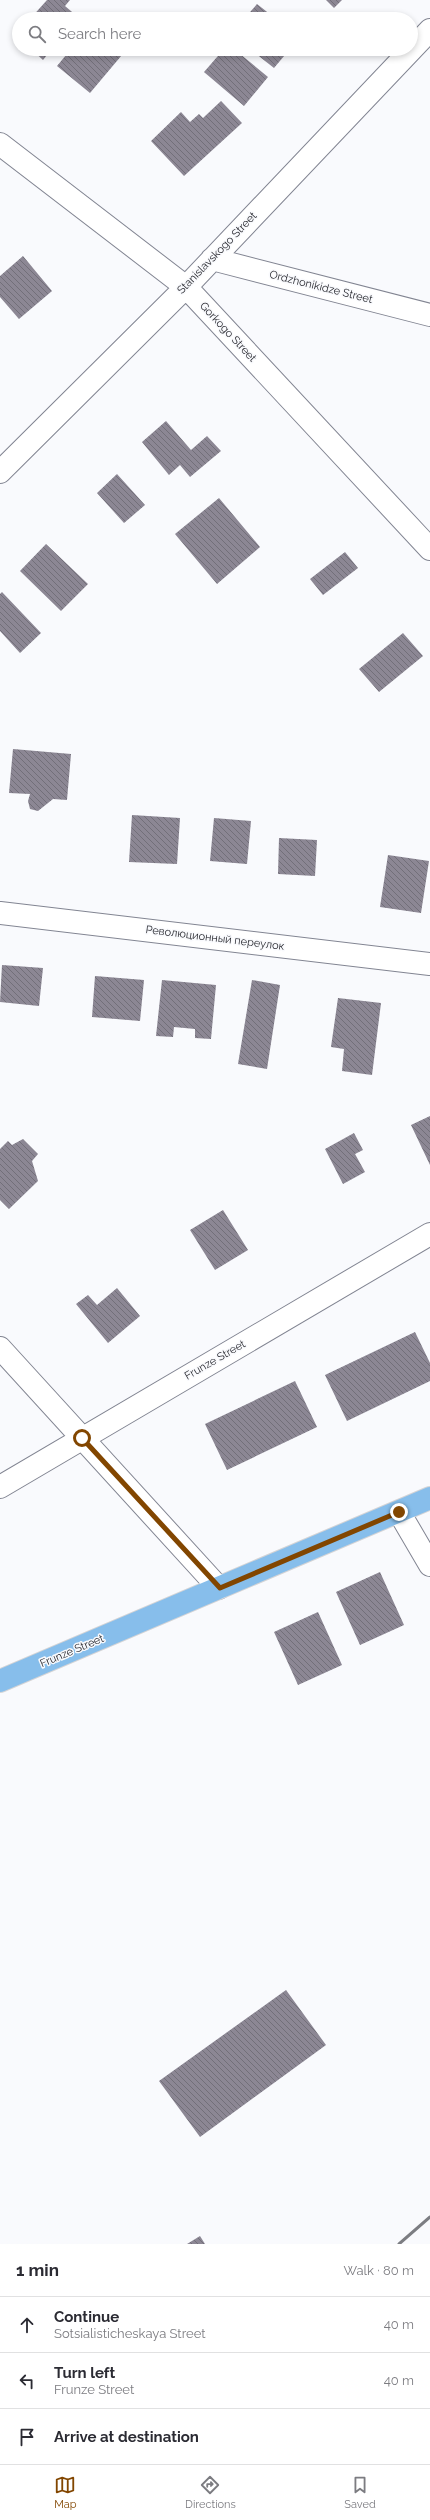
<!DOCTYPE html>
<html lang="en">
<head>
<meta charset="utf-8">
<style>
  body { margin:0; font-family:Raleway,sans-serif; background:#f2f2f3; color:#2b2b33 }
  .stop { position:absolute; width:12px; height:12px; margin:-9px; border:3px solid #824600; border-radius:50%; background:#fff }
  .stop.end { background:#824600; border-color:#fff; box-shadow:0 1px 4px #0008 }
  .list { margin:0; padding:0; list-style:none }
  h2 { display:flex; justify-content:space-between; align-items:center; height:52px; margin:0; padding:0 16px; font-size:17px }
  h2 small { font-size:13px; font-weight:400; color:#7c7c81 }
  .list li { display:grid; grid-template-columns:26px 1fr auto; gap:12px; align-items:center; box-sizing:border-box; height:56px; padding:0 16px; border-top:1px solid #e1e1e2 }
  .list b { display:block; font-size:15px; white-space:nowrap }
  .list p { margin:0; font-size:13px; white-space:nowrap; color:#7c7c81 }
  .list em { font-size:13px; font-style:normal; color:#7c7c81 }
  .icon { flex:none; width:22px; height:22px; fill:none; stroke:currentColor; stroke-width:2; stroke-linecap:round; stroke-linejoin:round }
  .map { position:relative; flex:none; width:430px; height:2244px; overflow:hidden }
  .search { position:absolute; background:#fff; box-shadow:0 2px 6px #0003; left:12px; right:12px; top:12px; height:44px; display:flex; align-items:center; gap:10px; box-sizing:border-box; padding:0 14px; border-radius:22px; color:#7c7c81; font-size:15px }
  .sheet { height:220px; background:#fff }
  nav { display:flex; justify-content:space-around; align-items:center; box-sizing:border-box; height:56px; border-top:1px solid #e1e1e2; background:#fff; font-size:11px; color:#7c7c81 }
  nav a { display:grid; justify-items:center; gap:2px }
  nav .on { color:#824600 }
  .map>svg:first-child { display:block }
  .building { fill:url(#building-back-hatch) }
  .lines { fill:none; stroke-linecap:round; stroke-linejoin:round }
  .minor-casing { stroke:#828592; stroke-width:24 }
  .major-casing { stroke:#d4d4d6; stroke-width:24 }
  .minor { stroke:#fff; stroke-width:22 }
  .major { stroke:#87beeb; stroke-width:22 }
  .rail { stroke:#7c7d82; stroke-width:3 }
  .route { stroke:#824600; stroke-width:5 }
  .labels { text-anchor:middle; dominant-baseline:central; stroke-width:3; stroke-linejoin:round; paint-order:stroke }
  .street-label { font-size:11px; fill:#292a30; stroke:#f9fafd }
</style>
</head>
<body>
<div class="map">
<svg width="430" height="2244" viewBox="0 0 430 2244">
  <defs>
    <pattern id="building-back-hatch" width="6" height="6" patternUnits="userSpaceOnUse"><rect width="6" height="6" fill="#8c8794"/><path d="M-1 5l2 2M0 0l6 6M5-1l2 2" fill="none" stroke="#726f79"/></pattern>
  </defs>
  <rect width="100%" height="100%" fill="#f9fafd"/>
  <!-- building -->
  <path class="building" d="M47,0H70L65,6L79,18L30,19Z
    M326,0H342L334,8Z
    M257,4L276,19H244Z
    M31,49H52L43,60Z
    M71,49H127L90,93L57,66Z
    M224,49H234L268,77L244,106L204,72Z
    M250,49H290L274,68Z
    M221,101L242,123L184,176L151,141L181,112L190,122L199,114L203,118Z
    M23,256L52,291L19,319L0,297V276Z
    M166,421L191,450L207,436L221,451L190,477L180,465L169,475L142,442Z
    M117,474L145,505L124,523L97,493Z
    M219,498L260,547L217,584L175,534Z
    M46,544L88,584L61,611L20,571Z
    M345,552L358,568L323,595L310,579Z
    M2,592L41,633L20,653L0,631V594Z
    M403,633L423,656L379,692L359,669Z
    M13,749L71,754L67,800L53,799L38,811L30,809L28,801L30,794L9,793Z
    M132,815L180,818L177,864L129,862Z
    M214,818L251,821L247,864L210,861Z
    M279,838L317,840L315,876L278,874Z
    M388,855L429,861L421,913L380,907Z
    M2,965L43,968L39,1006L0,1002Z
    M95,976L144,980L140,1021L92,1017Z
    M162,980L216,985L211,1039L195,1038V1029L174,1027L173,1037L156,1036Z
    M252,980L280,985L267,1069L238,1064Z
    M338,998L381,1003L372,1075L342,1071L344,1049L331,1047Z
    M430,1116V1165L411,1125Z
    M354,1133L363,1150L355,1154L365,1172L343,1184L325,1149Z
    M23,1139L38,1154L32,1161L38,1181L9,1209L0,1200V1149L8,1141L12,1145Z
    M223,1210L248,1250L215,1270L190,1230Z
    M117,1288L140,1316L108,1343L76,1304L88,1295L97,1305Z
    M415,1332L430,1363V1381L347,1421L325,1375Z
    M295,1381L317,1427L227,1470L205,1424Z
    M380,1572L404,1625L360,1645L336,1592Z
    M318,1612L342,1665L298,1685L274,1632Z
    M286,1990L326,2045L200,2137L159,2081Z
    M200,2236L205,2244H187Z"/>
  <g class="lines">
    <defs>
      <path id="minor" d="M0,144L186,287L430,549
        M212,259L430,315
        M0,472L186,287L430,30
        M0,913L430,964
        M0,1348L219,1588
        M0,1487L430,1234
        M399,1512L430,1565"/>
      <path id="major" d="M0,1681L430,1498"/>
    </defs>
    <!-- minor casing -->
    <use href="#minor" class="minor-casing"/>
    <!-- major casing -->
    <use href="#major" class="major-casing"/>
    <!-- minor -->
    <use href="#minor" class="minor"/>
    <!-- major -->
    <use href="#major" class="major"/>
    <!-- rail -->
    <path class="rail" d="M399,2244L430,2217"/>
  </g>
  <g class="lines">
    <!-- route -->
    <path class="route" d="M82,1438L220,1588L399,1512"/>
  </g>
  <g class="labels">
    <!-- street labels -->
    <g class="street-label">
      <text transform="translate(217 253) rotate(-46)">Stanislavskogo Street</text>
      <text transform="translate(321 287) rotate(14)">Ordzhonikidze Street</text>
      <text transform="translate(228 332) rotate(47)">Gorkogo Street</text>
      <text transform="translate(215 938) rotate(7)">Революционный переулок</text>
      <text transform="translate(215 1360) rotate(-30)">Frunze Street</text>
      <text transform="translate(72 1651) rotate(-23)">Frunze Street</text>
    </g>
  </g>
</svg>
<div class="stop" style="left:82px;top:1438px"></div>
<div class="stop end" style="left:399px;top:1512px"></div>
<div class="search"><svg class="icon" aria-label="search" viewBox="0 0 24 24"><circle cx="10" cy="10" r="6"/><path d="M15 15l6 6"/></svg>Search here</div>
</div>
<section class="sheet">
<h2>1 min<small>Walk · 80 m</small></h2>
<ul class="list">
<li><svg class="icon" aria-label="ahead" viewBox="0 0 24 24"><path d="M12 20V5M6 11l6-6 6 6"/></svg><div><b>Continue</b><p>Sotsialisticheskaya Street</p></div><em>40 m</em></li>
<li><svg class="icon" aria-label="left" viewBox="0 0 24 24"><path d="M17 20v-9H6M10 6l-5 5 5 5"/></svg><div><b>Turn left</b><p>Frunze Street</p></div><em>40 m</em></li>
<li><svg class="icon" aria-label="arrive" viewBox="0 0 24 24"><path d="M6 21V4h12l-3 4 3 4H6"/></svg><div><b>Arrive at destination</b></div></li>
</ul>
</section>
<nav>
<a class="on"><svg class="icon" aria-label="map" viewBox="0 0 24 24"><path d="M3 6l6-2 6 2 6-2v14l-6 2-6-2-6 2zM9 4v14M15 6v14"/></svg>Map</a>
<a><svg class="icon" aria-label="directions" viewBox="0 0 24 24"><path d="M12 3l9 9-9 9-9-9zM9 14v-3h6M13 9l2 2-2 2"/></svg>Directions</a>
<a><svg class="icon" aria-label="saved" viewBox="0 0 24 24"><path d="M7 4h10v16l-5-4-5 4z"/></svg>Saved</a>
</nav>
</body>
</html>
